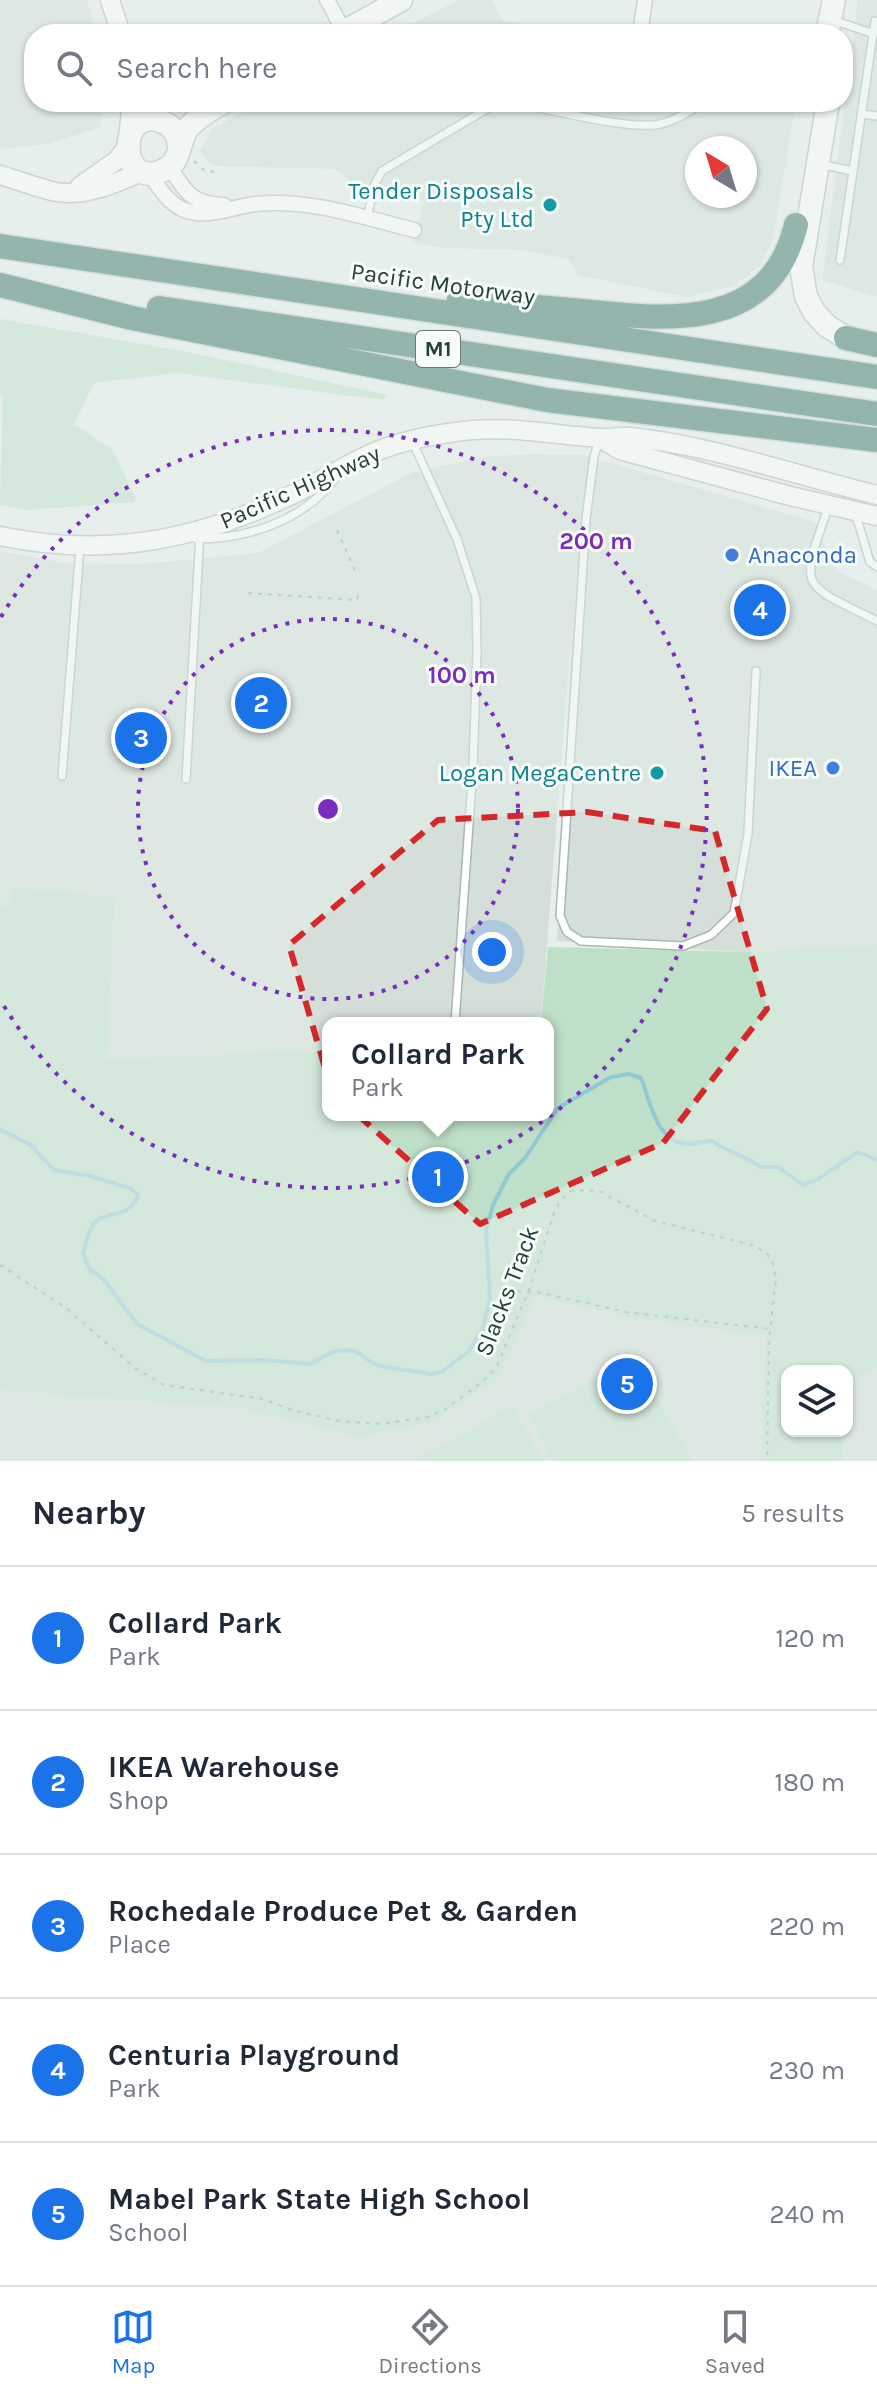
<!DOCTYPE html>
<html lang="en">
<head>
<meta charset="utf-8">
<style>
  body { margin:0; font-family:Karla,sans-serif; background:#f2f2f3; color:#1f2937 }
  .controls { position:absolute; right:24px; bottom:24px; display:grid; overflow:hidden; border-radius:16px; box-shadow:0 2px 6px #0004 }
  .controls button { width:72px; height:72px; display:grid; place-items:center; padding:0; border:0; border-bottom:2px solid #e0e1e3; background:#fff; color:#1f2937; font:40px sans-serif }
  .compass { position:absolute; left:685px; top:136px; width:72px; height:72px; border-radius:50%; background:#fff; box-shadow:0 2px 6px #0004; rotate:322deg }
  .you { position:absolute; left:492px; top:952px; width:28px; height:28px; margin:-20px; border:6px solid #fff; border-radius:50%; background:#1a73e8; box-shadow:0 0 0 12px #1a73e833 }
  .badge { display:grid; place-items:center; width:52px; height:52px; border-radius:50%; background:#1a73e8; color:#fff; font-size:26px; font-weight:700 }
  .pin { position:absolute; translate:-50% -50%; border:4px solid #fff; box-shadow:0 2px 8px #0006 }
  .popup { position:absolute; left:322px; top:1017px; width:232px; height:104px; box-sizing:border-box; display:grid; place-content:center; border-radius:16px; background:#fff; filter:drop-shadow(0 2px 6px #0005); font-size:26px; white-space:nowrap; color:#747a83 }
  .popup b { font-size:30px; color:#1f2937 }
  .popup::after { content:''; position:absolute; left:50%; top:100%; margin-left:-16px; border:16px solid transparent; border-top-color:#fff }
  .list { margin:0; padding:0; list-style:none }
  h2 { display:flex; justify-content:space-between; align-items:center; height:104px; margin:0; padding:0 32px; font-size:34px }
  h2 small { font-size:26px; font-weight:400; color:#747a83 }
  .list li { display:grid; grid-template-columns:52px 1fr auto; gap:24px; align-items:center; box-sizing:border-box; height:144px; padding:0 32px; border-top:2px solid #e0e1e3 }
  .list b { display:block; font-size:30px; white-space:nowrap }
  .list p { margin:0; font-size:26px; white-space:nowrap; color:#747a83 }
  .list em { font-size:26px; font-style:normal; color:#747a83 }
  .icon { flex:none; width:44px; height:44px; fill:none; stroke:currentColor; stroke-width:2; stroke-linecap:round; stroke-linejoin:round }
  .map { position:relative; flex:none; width:877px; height:1461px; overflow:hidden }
  .search { position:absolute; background:#fff; box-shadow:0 2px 6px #0004; left:24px; right:24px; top:24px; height:88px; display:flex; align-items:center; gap:20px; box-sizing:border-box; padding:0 28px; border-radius:32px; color:#747a83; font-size:30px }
  .sheet { height:824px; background:#fff }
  nav { display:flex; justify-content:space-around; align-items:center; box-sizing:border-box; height:112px; border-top:2px solid #e0e1e3; background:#fff; font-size:22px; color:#747a83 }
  nav a { display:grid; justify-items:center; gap:4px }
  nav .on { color:#1a73e8 }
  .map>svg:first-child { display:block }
  .built { fill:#d4dfda; fill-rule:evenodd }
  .green { fill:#bfe0c8 }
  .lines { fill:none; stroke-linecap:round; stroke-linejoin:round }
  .stream { stroke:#8ec9d4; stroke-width:4 }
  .service-casing { stroke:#a8b8b2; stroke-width:10 }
  .minor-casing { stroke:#a8b8b2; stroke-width:17 }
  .tertiary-casing { stroke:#a8b8b2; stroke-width:21 }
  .secondary-casing { stroke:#a4bbb3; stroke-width:25 }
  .motorway-casing { stroke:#c2cac8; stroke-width:27 }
  .path { stroke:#86b3a5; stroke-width:2; stroke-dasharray:4 6; stroke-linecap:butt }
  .service { stroke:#fff; stroke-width:7 }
  .minor { stroke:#fff; stroke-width:14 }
  .tertiary { stroke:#fff; stroke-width:18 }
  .secondary { stroke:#fff; stroke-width:22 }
  .motorway { stroke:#2f6f62; stroke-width:24 }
  .marked { fill:none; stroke:#d62828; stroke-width:6; stroke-dasharray:16 10; stroke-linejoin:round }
  .ring { fill:none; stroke:#7b2cbf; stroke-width:4; stroke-dasharray:4 8 }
  .culture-dot { fill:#0f9aa8; stroke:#f7fbf9; stroke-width:3 }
  .shop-dot { fill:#3f7fe0; stroke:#f7fbf9; stroke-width:3 }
  .labels { text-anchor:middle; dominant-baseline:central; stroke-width:6; stroke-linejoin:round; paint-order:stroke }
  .shield { fill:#f7fbf9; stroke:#637a73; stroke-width:2 }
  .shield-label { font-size:22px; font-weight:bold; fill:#24423a }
  .culture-label { font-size:24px; fill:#0d838f; stroke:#f7fbf9; text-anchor:end }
  .street-label { font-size:24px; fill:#24423a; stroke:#f7fbf9 }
  .shop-label { font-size:24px; fill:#366cbe; stroke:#f7fbf9; text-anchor:start }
  .centre { fill:#7b2cbf; stroke:#f7fbf9; stroke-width:4 }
  .ring-label { font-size:24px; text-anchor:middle; font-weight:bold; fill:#7b2cbf; stroke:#f7fbf9; stroke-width:6; stroke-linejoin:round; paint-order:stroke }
</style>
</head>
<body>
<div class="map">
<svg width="877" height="1461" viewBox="0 0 877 1461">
  <rect width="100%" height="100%" fill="#e6efeb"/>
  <!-- built -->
  <path class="built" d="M0,0H87L96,34H34V102H100L101,127L49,144L0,149Z
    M458,0H491L503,21L590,34H393Z
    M858,0H877V297L822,280Z
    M264,102H796L773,239L761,265L734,286L686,297L578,275L568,259L522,250L445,248L413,242L424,201L358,187L335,169L213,166L200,150L213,128ZM697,148H745V196H697Z
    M533,454L583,455L815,522L835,570L877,590V945L743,952L557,941L572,621L541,1023H328V1050L105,1059L115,897L11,889L8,907L0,905V551L65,563L141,564L258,553L411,473L481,457Z
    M534,1296L627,1317L767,1336L762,1461H0V1390L238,1408L360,1437L499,1378Z
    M877,1368V1461H843L842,1431H847V1385Z"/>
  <!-- green -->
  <path class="green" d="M0,319L188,352L388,395L382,400L177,373L94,383L74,424L113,450L137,502L27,510L0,505L3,397L0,392Z
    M11,888L115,897L106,1059L328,1050V1115H548V1023H541L548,947L743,952L877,945V1368L847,1385V1371H787V1431H842L843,1461H762L766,1336L627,1317L535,1296L499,1378L432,1422L360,1437L238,1408L0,1390V905L8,907Z
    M635,1357L692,1461H553L528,1416Z
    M514,1406L543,1461H413L513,1406Z"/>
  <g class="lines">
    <!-- stream -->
    <path class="stream" d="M0,1129L31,1145L54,1170L90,1176L130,1188L138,1195C128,1221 111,1208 95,1222C88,1229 87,1243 83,1253L89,1268L104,1280L137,1324L206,1361L264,1360L311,1364L332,1352L346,1350L357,1352L372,1363L385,1367L432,1374L443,1371L469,1351L483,1328L490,1299L486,1230L493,1205L509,1174L525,1158L558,1108L611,1077L629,1074L641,1078C651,1102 655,1141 687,1144C696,1145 704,1140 713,1141L721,1147L740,1155L761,1167H778L803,1185L818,1179L858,1152L877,1160"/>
    <defs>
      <path id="service" d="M833,20L874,34
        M863,114L877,116
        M820,164L852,171
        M367,217L375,184L382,171L490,107L503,103H516C549,109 631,131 660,124C676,121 690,110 705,102
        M840,260L875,21
        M600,438L594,456L586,519L560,916L567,932L581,941L683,946L711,935L734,913L748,834L756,671
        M413,443L457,539L476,598L477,652L473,767L455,1023
        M828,508C799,591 800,582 877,621
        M856,515L870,562L877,567
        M196,539C247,539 302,521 334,480
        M62,776L80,547
        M186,779L200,533"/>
      <path id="minor" d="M327,0L344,31
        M640,34L645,0
        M170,167C185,192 192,204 224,205
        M149,173C159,187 166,201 182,209C204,220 232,207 255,204C309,198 362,217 414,230"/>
      <path id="tertiary" d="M110,0L121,34
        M128,139L132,102
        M0,175C18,180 38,188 56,192C85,197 117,183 143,171
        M80,186L117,160L127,147
        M600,438L620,450L790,496L877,516
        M0,536C110,559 204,539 304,489C325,478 346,465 368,455C394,443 426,436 455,432C504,424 551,435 600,438C610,439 620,436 630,437C710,445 798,476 877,495"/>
      <path id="secondary" d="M340,34L401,0
        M827,34L834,0
        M828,102L801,267L806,296L814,312L827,326L846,338
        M179,149C179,138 175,128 165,123C117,100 116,193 164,170C182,162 178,141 188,128C197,117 212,109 224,102"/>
      <path id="motorway" d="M0,246L877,377
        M0,285L132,318L547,400L877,440
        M459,300C500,304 541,307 582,311C667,320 770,332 796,225
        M159,308L877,414
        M846,338L877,345"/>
    </defs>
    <!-- service casing -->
    <use href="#service" class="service-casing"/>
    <!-- minor casing -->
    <use href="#minor" class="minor-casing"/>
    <!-- tertiary casing -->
    <use href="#tertiary" class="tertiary-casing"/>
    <!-- secondary casing -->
    <use href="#secondary" class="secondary-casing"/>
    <!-- motorway casing -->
    <use href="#motorway" class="motorway-casing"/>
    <!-- path -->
    <path class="path" d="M194,161L204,170L215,172
      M337,530L356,573
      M248,593L357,600L359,589
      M0,1265L66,1308L135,1368L164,1385L263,1399L292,1410L339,1421L382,1424L428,1417L444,1410L481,1383L496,1368L528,1293L554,1213L561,1199L571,1191L588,1190L601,1192L655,1221L752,1245L767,1253L772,1261L776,1278L769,1339L767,1461
      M508,1287L515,1291L542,1293L626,1312L770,1329"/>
    <!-- service -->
    <use href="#service" class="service"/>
    <!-- minor -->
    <use href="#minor" class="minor"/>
    <!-- tertiary -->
    <use href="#tertiary" class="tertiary"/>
    <!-- secondary -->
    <use href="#secondary" class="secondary"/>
    <!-- motorway -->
    <use href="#motorway" class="motorway"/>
  </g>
  <!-- marked area -->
  <path d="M0 0H877V1461H0ZM587,812L715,831L767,1009L663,1143L480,1224L332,1092L289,945L438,820Z" fill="#e6efeb" fill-opacity=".55" fill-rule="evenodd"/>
  <path class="marked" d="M587,812L715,831L767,1009L663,1143L480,1224L332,1092L289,945L438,820Z"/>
  <!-- distance rings -->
  <g class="ring">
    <circle cx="328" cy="809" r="190"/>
    <path d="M1 617A379 379 0 1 1 1 1001"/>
  </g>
  <!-- markers -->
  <g class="culture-dot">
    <circle cx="550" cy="205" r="8"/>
    <circle cx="657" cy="773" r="8"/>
  </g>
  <g class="shop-dot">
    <circle cx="732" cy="555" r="8"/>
    <circle cx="833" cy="768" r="8"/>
  </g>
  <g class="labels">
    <!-- shield labels -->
    <rect class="shield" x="416" y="331" width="44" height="36" rx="6"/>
    <g class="shield-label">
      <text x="438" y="349">M1</text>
    </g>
    <!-- culture labels -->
    <g class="culture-label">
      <text x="534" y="191">Tender Disposals<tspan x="534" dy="28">Pty Ltd</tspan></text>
      <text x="641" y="773">Logan MegaCentre</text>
    </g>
    <!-- street labels -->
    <g class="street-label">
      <text transform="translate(443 284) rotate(8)">Pacific Motorway</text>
      <text transform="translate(300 487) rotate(-24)">Pacific Highway</text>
      <text transform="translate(507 1291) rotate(-69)">Slacks Track</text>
    </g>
    <!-- shop labels -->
    <g class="shop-label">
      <text x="748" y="555">Anaconda</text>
      <text x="817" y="768" text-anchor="end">IKEA</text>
    </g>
  </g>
  <circle cx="328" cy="809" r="12" class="centre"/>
  <g class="ring-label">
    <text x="596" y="549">200 m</text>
    <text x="462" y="683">100 m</text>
  </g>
</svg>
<div class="controls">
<button><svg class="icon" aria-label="layers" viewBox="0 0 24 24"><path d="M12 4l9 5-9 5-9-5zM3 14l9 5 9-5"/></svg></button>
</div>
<svg class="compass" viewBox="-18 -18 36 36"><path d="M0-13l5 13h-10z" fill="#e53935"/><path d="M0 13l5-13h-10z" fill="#747a83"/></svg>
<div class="you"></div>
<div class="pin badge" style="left:438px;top:1177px">1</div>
<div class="popup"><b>Collard Park</b>Park</div>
<div class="pin badge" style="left:261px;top:703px">2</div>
<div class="pin badge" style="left:141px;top:738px">3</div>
<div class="pin badge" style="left:760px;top:610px">4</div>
<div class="pin badge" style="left:627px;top:1384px">5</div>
<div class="search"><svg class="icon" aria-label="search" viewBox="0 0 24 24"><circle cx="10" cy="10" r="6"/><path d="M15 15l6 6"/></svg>Search here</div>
</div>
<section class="sheet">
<h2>Nearby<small>5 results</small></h2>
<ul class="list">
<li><span class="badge">1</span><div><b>Collard Park</b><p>Park</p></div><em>120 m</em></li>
<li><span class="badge">2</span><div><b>IKEA Warehouse</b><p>Shop</p></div><em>180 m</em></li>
<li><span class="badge">3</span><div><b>Rochedale Produce Pet &amp; Garden</b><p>Place</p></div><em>220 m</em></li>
<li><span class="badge">4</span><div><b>Centuria Playground</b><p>Park</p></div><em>230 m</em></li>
<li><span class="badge">5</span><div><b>Mabel Park State High School</b><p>School</p></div><em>240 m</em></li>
</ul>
</section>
<nav>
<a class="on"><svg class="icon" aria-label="map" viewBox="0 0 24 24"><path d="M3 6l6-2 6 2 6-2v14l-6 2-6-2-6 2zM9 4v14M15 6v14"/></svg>Map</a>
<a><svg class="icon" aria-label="directions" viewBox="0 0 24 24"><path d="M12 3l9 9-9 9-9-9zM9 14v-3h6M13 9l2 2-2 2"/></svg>Directions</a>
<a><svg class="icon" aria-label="saved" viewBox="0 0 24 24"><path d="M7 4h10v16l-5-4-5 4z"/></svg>Saved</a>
</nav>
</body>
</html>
